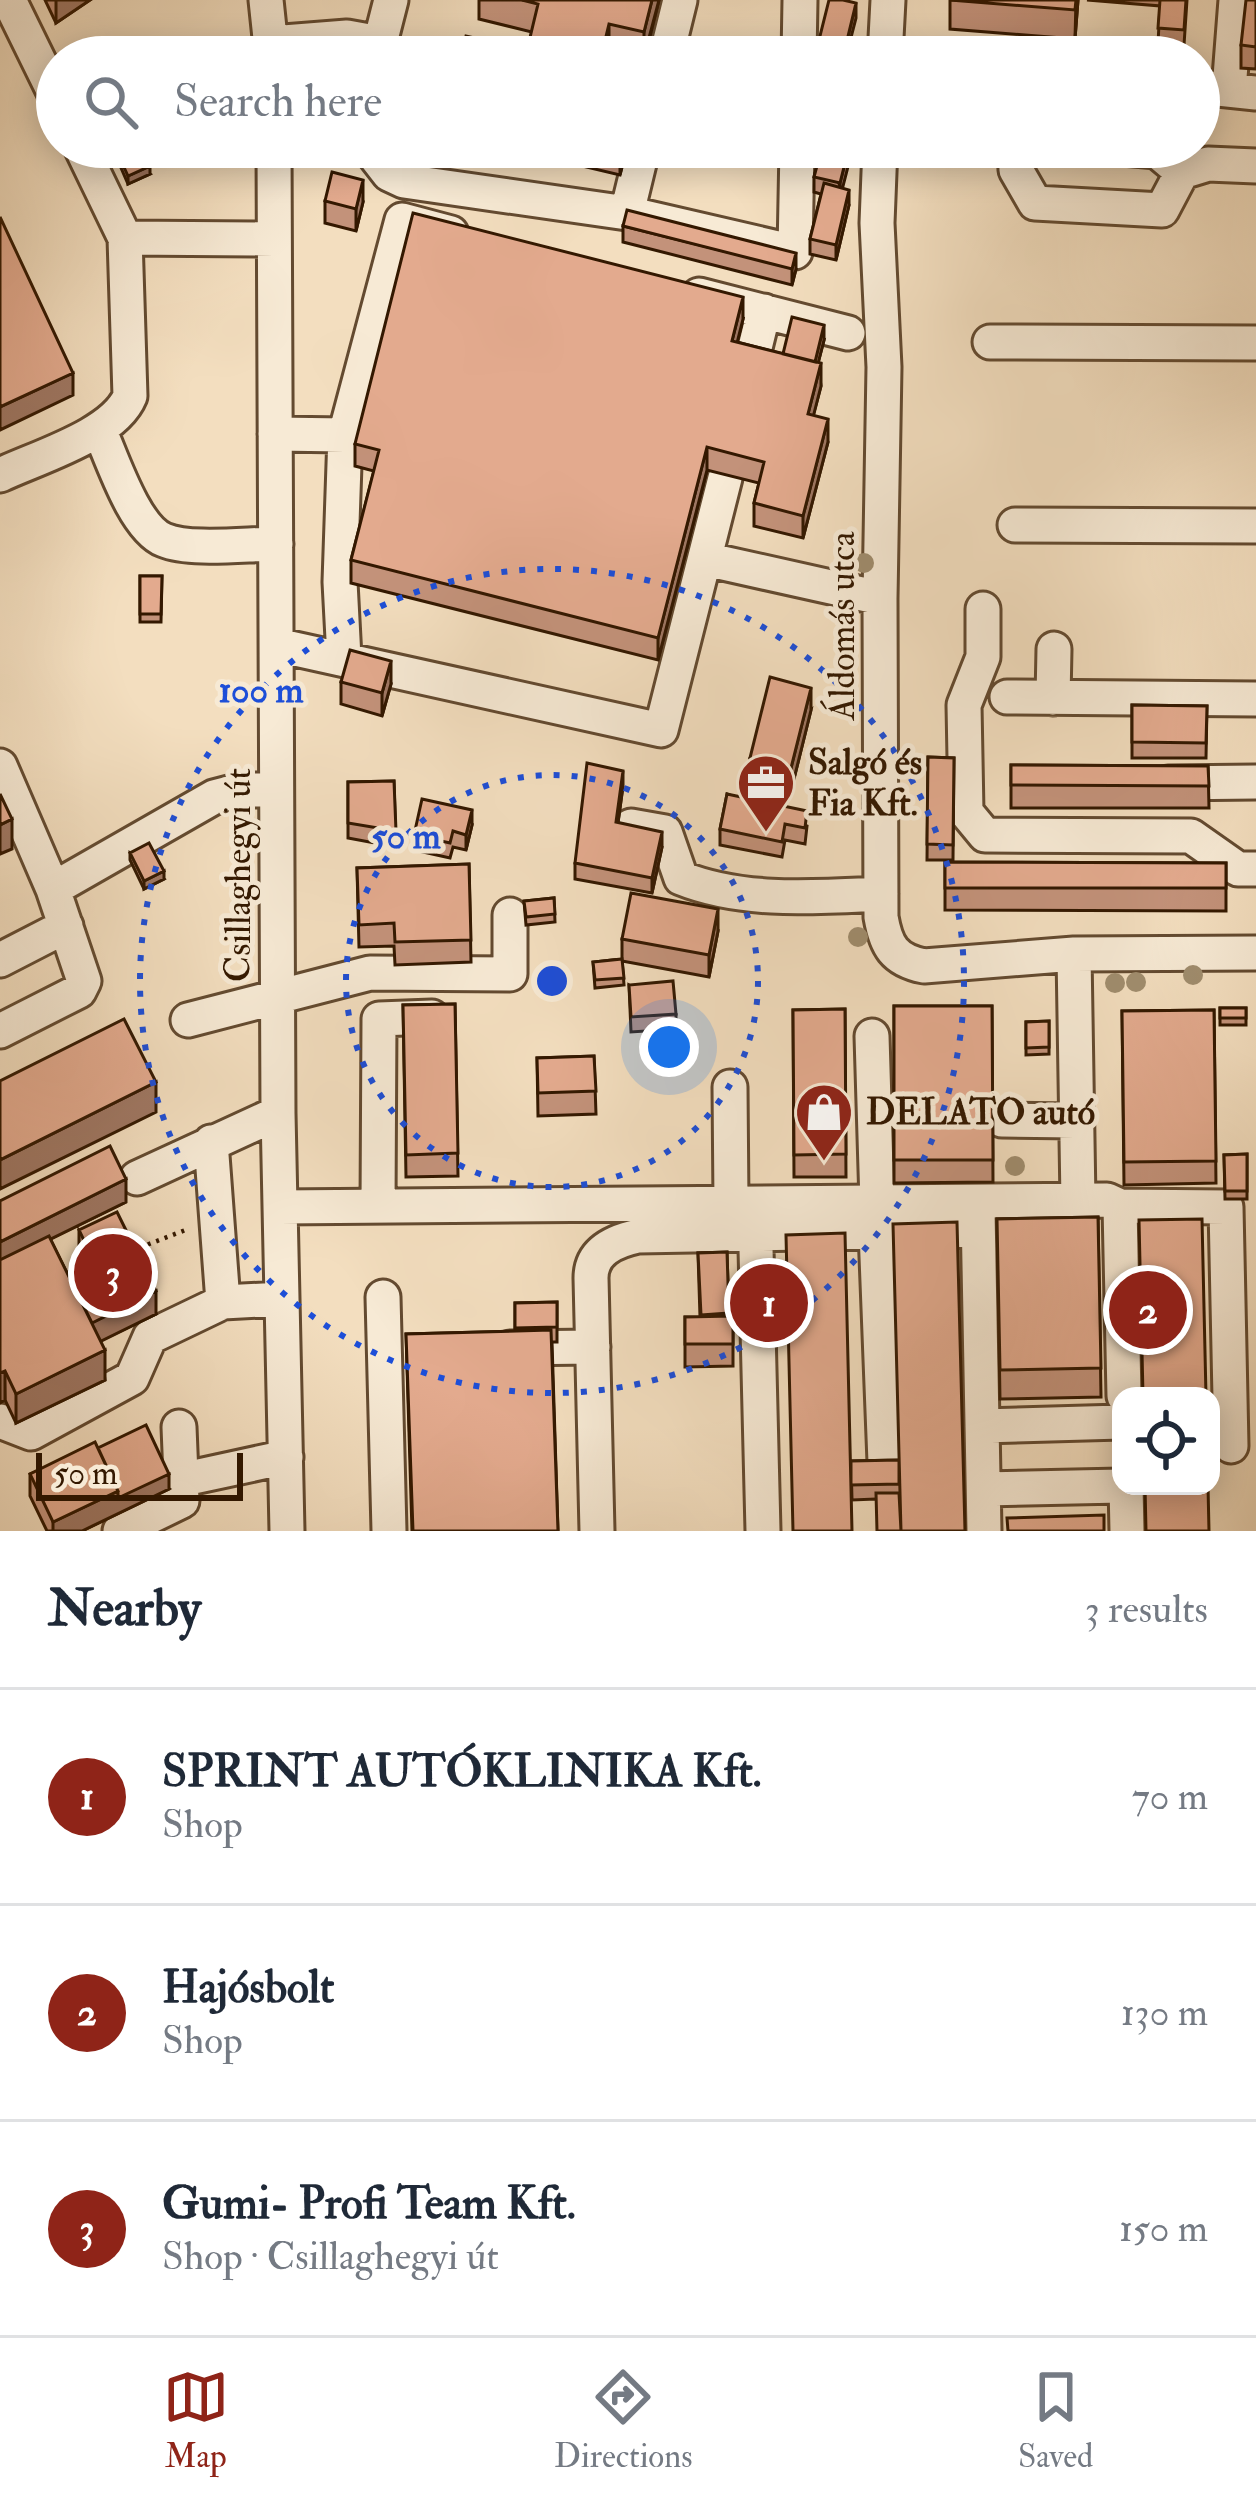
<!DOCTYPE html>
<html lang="en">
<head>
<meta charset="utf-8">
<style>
  body { margin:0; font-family:"IM FELL Double Pica",serif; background:#f2f2f3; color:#1f2937 }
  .controls { position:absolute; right:36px; bottom:36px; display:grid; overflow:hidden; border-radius:24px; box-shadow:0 6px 30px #0003 }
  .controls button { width:108px; height:108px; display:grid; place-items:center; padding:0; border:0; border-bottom:3px solid #e0e1e3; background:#fff; color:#1f2937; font:60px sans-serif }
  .scale { position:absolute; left:36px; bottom:30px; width:207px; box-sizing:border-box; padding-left:12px; border:6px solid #331800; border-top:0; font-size:33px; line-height:42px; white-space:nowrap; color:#331800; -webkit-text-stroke:9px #f7ead5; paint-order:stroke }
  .you { position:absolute; left:669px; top:1047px; width:42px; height:42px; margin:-30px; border:9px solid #fff; border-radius:50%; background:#1a73e8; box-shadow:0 0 0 18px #1a73e833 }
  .badge { display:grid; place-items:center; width:78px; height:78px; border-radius:50%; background:#8f2418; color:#fff; font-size:39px; font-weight:700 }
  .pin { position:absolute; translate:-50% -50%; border:6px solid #fff; box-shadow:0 3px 12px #0006 }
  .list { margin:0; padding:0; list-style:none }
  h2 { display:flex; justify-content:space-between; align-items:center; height:156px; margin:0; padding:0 48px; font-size:51px }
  h2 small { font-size:39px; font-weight:400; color:#747a83 }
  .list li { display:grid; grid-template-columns:78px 1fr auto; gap:36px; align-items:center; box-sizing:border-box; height:216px; padding:0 48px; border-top:3px solid #e0e1e3 }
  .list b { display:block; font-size:45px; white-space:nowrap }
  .list p { margin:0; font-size:39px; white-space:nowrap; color:#747a83 }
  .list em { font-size:39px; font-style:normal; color:#747a83 }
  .icon { flex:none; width:66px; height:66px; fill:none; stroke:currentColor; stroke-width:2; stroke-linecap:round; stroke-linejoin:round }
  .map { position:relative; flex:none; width:1256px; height:1531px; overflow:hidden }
  .search { position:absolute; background:#fff; box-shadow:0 6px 30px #0003; left:36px; right:36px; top:36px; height:132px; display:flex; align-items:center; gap:30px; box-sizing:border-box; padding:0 42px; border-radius:66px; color:#747a83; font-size:45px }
  .sheet { height:804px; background:#fff }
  nav { display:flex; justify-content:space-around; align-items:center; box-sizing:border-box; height:168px; border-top:3px solid #e0e1e3; background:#fff; font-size:33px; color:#747a83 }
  nav a { display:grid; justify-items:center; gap:6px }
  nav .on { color:#8f2418 }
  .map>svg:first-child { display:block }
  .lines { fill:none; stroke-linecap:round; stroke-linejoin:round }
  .minor-casing { stroke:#634a30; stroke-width:39 }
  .path { stroke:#331800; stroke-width:4.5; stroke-dasharray:3 6; stroke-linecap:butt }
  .minor { stroke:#f7ead5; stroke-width:33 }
  .tree { fill:#a08d6e }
  .wall { fill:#c3927a; stroke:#331800; stroke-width:3 }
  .shaded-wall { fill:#9f7763; stroke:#331800; stroke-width:3 }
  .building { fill:#e3aa8e; stroke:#331800; stroke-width:3 }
  .ring { fill:none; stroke:#1d4ed8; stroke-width:6; stroke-dasharray:6 12 }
  .labels { text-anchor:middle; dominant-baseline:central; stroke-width:10; stroke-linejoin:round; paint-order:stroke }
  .street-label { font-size:36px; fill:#331800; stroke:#f7ead5 }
  .poi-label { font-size:36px; font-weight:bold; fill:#331800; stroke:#f7ead5; text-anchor:start }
  .centre { fill:#1d4ed8; stroke:#f7ead5; stroke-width:6 }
  .ring-label { font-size:36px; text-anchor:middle; font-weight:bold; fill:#1d4ed8; stroke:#f7ead5; stroke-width:10; stroke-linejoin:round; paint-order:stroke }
</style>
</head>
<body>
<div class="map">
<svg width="1256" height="1531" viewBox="0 0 1256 1531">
  <rect width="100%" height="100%" fill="#f3debf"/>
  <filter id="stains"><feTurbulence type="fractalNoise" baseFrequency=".00167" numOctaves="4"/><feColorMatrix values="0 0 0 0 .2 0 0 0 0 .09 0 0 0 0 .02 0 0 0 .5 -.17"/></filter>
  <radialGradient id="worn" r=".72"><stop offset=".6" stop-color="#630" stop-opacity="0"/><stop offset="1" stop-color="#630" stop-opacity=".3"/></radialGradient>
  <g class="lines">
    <defs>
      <path id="minor" d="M9,0L57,98
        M266,0L272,57
        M271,43L347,37L380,43L391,0
        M885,55L916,57
        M666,57L680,0
        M799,57L800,0
        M885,57L888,0
        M1199,87L1256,93
        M1229,90L1236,0
        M274,147L278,1113L287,1531
        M368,147L389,174L404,181L627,213
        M643,147L627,213L795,252L797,147
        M880,147L877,223L884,367L880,598L881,917C886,946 894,960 924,966L1074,954L1256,953
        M1015,147L1016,170L1035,203L1162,210L1182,172L1208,164L1256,166
        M1111,147L1157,151L1182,172
        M125,238L274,239
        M699,295L848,333
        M990,342L1256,343
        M751,364L764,311
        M99,429C112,458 134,528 164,540C190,551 246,544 276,544
        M275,434L345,435
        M0,475C38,457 114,435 130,396L125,238L81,147
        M1015,525L1256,526
        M705,559L880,598
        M983,609V657L964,705L966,812L985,835L1191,836L1238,869H1256
        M277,645L661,730L725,478
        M344,658L340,582L345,435L402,220L451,233
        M1007,697L1256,699
        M1053,698L1054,649
        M0,766L53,889L84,981L79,991L0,1031
        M1168,783L1256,782
        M631,826L665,832L681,878C743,903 816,897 881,894
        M53,889L214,797L241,790H276
        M1074,954L1078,1201
        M0,960L66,926
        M188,1020L370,973L510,974V915
        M872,1036L877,1203
        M730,1087L731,1203
        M1002,1120L1075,1121
        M211,1142L223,1302L282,1299
        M137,1178L278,1113
        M378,1205L379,1019L432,1017
        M1120,1206L1226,1207L1231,1446
        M280,1207L1107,1200L1120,1206L1124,1396
        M755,1209L763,1531
        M978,1210L984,1531
        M876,1231L885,1462
        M383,1297L389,1531
        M510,1348L593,1347
        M0,1421L31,1433L132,1378L150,1337L223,1302
        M982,1426L1121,1422
        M180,1480L286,1457
        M1126,1486L1127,1531
        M984,1489L1121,1486
        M120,1531L182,1501L179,1427
        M597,1531L591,1278C591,1251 615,1241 638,1236L977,1230"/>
    </defs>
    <!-- minor casing -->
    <use href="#minor" class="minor-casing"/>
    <!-- path -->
    <path class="path" d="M131,1251L188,1229"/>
    <!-- minor -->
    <use href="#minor" class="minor"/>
  </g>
  <!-- trees -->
  <g class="tree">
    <circle cx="864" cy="563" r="10"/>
    <circle cx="858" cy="937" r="10"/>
    <circle cx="1193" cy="975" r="10"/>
    <circle cx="1136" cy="982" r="10"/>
    <circle cx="1115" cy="983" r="10"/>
    <circle cx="1015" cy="1166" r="10"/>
  </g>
  <!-- wall -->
  <path class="wall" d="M45,0H90L56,23Z
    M479,0H659L645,57H626L609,53L527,50L532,32L479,19Z
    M950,0H1078L1075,39L950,29Z
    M1087,0H1187L1184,45L1158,43L1160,6Z
    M1256,0V69L1241,68V45Z
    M502,147H627L620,175Z
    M822,147L849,205L836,260L810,254V239L821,194L814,192V177Z
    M118,154L150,174L128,184L118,161Z
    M325,201L363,202L356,231L325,223Z
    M623,226L796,269L792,285L623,242Z
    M743,319L737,342L783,354L824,340L818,363L821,386L813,416L828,442L803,538L754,526V503L759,483L707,470L658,660L351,583V560L374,471L355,466V444Z
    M140,576H162L161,622H140Z
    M341,682L391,684L382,716L341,704Z
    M1132,705L1207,706L1206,758H1132Z
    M811,710L791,791L750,781V758Z
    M928,757L954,758L953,860H927Z
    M1011,765L1208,766L1209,808H1011Z
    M394,781L396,847L348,838V782Z
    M623,786L618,823L662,847L652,893L575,879V863Z
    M727,794L807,826L805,844L785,840L782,857L720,845V829Z
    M472,825L466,850L453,847L450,858L414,850V835Z
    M130,853L164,879L144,889L130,860Z
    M945,862L1226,863V911L945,910Z
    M469,864L471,962L395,965L394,946L359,947L357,868Z
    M554,898L555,922L526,925L524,901Z
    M718,931L709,977L622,961V939Z
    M622,959L624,985L595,988L593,962Z
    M629,985L676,1014V1029L631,1032Z
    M455,1004L458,1176L406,1177L403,1005Z
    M894,1006H992L993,1182L894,1183Z
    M1220,1008H1246V1025H1220Z
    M845,1009L846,1177H794L793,1010Z
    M1214,1010L1216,1183L1124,1185L1122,1011Z
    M1049,1021V1054L1026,1055V1022Z
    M594,1056L596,1114L538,1116L537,1058Z
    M1247,1154V1199H1225L1224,1155Z
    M0,1201L126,1202L50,1239L73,1285L90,1276L79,1253V1230L156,1314L100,1341L105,1380L16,1423L5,1400Z
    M1098,1217L1101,1397L1000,1399L997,1219Z
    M727,1252L729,1316H733V1366L685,1367V1317H700L698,1253Z
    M557,1302V1342H552L558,1531H412L406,1334L515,1331V1303Z
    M98,1448L169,1489L82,1531H47L30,1496V1474Z
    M898,1460L965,1531L876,1499L852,1500L851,1461Z"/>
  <!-- shaded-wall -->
  <path class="shaded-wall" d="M56,0H90L56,23Z
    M652,0H659L644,57V32Z
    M1076,0H1078L1075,39Z
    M856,3V18L846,57H843Z
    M609,24V53L608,57H601Z
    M620,147H627L620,175Z
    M849,147H853L840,198V183Z
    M150,166V174L128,184V176Z
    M363,180V202L356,231V209Z
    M849,190V205L836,260V245Z
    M796,253V269L792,285V269Z
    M743,297V319L732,363V341Z
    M824,325V340L813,383V368Z
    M821,363V386L808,437V414Z
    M73,373V395L0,430V407Z
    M828,419V442L803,538V516Z
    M707,447V470L658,660V638Z
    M391,661V684L382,716V693Z
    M811,688V710L791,791V768Z
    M623,771V786L616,837V822Z
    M472,810V825L466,850V835Z
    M12,819V849L0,854V825Z
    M662,832V847L652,893V878Z
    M164,871V879L144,889V881Z
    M718,909V931L709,977V955Z
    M156,1082V1112L0,1189V1160Z
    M126,1179V1202L0,1264V1242Z
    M156,1291V1314L89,1347V1324Z
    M105,1350V1380L16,1423V1394Z
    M5,1371V1400L0,1403V1373Z
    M169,1474V1489L82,1531H53V1522L118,1491Z"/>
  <!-- building -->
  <path class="building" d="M522,0H652L644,32L609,24L601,57H461L466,36L527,50L538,4Z
    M829,0H843L856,3L843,57L816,52Z
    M950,0H1076L1075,10Z
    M1160,0H1186L1184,30L1158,28Z
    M1246,0H1256V47L1241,45Z
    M132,147H141L150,166L128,176L118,154Z
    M822,147H849L840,183L814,177Z
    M332,172L363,180L356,209L325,201Z
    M824,183L849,190L836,245L810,239Z
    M627,210L796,253L792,269L623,226Z
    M413,213L743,297L732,341L821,363L808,414L828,419L803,516L754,503L764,462L707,447L658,638L351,560L379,450L355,444Z
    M0,217L73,373L0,407Z
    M792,317L824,325L815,362L783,354Z
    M140,576H162L161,614H140Z
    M350,650L391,661L382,693L341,682Z
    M770,677L811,688L791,768L750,758Z
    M1132,705L1207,706L1206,743L1132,742Z
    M928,757L954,758L953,845L927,844Z
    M587,763L623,771L616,822L662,832L652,878L575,863Z
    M1011,765L1208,766L1209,786L1011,785Z
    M394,781L396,831L348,823V782Z
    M0,794L12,819L0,825Z
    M727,794L807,811L805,828L785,824L782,842L720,829Z
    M422,799L472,810L466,835L453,831L450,843L414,835Z
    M149,843L164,871L144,881L130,853Z
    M945,862L1226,863V888H945Z
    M469,864L471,940L395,942L394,923L359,925L357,868Z
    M631,893L718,909L709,955L622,939Z
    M554,898L555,914L526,917L524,901Z
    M622,959L624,978L595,980L593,962Z
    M673,981L676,1014L631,1017L629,985Z
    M455,1004L458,1153L406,1155L403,1005Z
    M894,1006H992L993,1160H894Z
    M1220,1008H1246V1018H1220Z
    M845,1009L846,1154L794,1155L793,1010Z
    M1214,1010L1216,1161L1124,1162L1122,1011Z
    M124,1019L156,1082L0,1160V1081Z
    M1049,1021V1047L1026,1048V1022Z
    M594,1056L596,1091L538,1093L537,1058Z
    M110,1146L126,1179L0,1242V1201Z
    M1247,1154V1191H1225L1224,1155Z
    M117,1212L156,1291L92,1323L73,1285L99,1272L79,1230Z
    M1098,1217L1101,1368L1000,1370L997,1219Z
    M1202,1219L1206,1396H1143L1139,1220Z
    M957,1222L965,1531H901L893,1224Z
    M845,1233L852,1531H793L786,1235Z
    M49,1236L105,1350L16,1394L5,1371L0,1373V1260Z
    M727,1252L729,1313L701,1315L698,1253Z
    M557,1302V1327L515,1328V1303Z
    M733,1316V1344H685V1317Z
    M551,1330L558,1531H413L406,1334Z
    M146,1425L169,1474L118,1498V1491L98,1448Z
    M95,1442L118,1491L53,1522L30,1474Z
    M899,1460V1484L851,1485V1461Z
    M1145,1486H1208L1209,1531H1146Z
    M876,1493H899L901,1531H877Z
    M1104,1515V1531H1008L1007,1518Z"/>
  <!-- distance rings -->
  <g class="ring">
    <circle cx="552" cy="981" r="206"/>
    <circle cx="552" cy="981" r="412"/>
  </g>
  <!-- icons -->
  <defs>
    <symbol id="office-pin" viewBox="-11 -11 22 30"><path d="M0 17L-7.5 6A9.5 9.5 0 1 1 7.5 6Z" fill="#8f2418" stroke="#f7ead5"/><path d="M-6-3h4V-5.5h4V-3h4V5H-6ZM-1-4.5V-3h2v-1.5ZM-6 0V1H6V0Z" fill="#fff"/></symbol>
    <symbol id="shop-pin" viewBox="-11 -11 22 30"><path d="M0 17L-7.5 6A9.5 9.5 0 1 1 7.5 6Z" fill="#8f2418" stroke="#f7ead5"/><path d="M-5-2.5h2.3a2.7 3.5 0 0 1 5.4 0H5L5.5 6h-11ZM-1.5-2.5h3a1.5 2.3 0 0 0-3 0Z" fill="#fff"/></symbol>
  </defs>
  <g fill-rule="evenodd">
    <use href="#office-pin" x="733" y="750" width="66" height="90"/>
    <use href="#shop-pin" x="791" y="1079" width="66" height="90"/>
  </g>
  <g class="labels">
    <!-- street labels -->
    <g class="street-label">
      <text transform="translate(842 626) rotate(-90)">Áldomás utca</text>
      <text transform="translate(238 875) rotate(-90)">Csillaghegyi út</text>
    </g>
    <!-- poi labels -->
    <g class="poi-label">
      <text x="808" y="762">Salgó és<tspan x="808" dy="41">Fia Kft.</tspan></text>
      <text x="866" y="1112">DELATO autó</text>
    </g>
  </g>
  <circle cx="552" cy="981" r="18" class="centre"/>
  <g class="ring-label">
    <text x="261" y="702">100 m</text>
    <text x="406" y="848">50 m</text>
  </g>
  <rect width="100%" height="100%" filter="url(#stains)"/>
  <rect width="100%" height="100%" fill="url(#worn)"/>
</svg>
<div class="controls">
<button><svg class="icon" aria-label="locate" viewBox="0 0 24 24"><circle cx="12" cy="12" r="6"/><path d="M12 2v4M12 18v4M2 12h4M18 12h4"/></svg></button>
</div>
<div class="scale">50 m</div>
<div class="you"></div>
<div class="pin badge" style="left:769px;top:1303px">1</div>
<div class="pin badge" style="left:1148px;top:1310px">2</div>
<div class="pin badge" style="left:113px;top:1273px">3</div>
<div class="search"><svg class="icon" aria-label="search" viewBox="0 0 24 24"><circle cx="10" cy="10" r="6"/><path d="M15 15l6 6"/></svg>Search here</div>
</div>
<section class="sheet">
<h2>Nearby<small>3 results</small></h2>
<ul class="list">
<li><span class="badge">1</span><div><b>SPRINT AUTÓKLINIKA Kft.</b><p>Shop</p></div><em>70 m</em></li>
<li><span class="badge">2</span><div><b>Hajósbolt</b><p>Shop</p></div><em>130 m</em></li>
<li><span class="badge">3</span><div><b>Gumi- Profi Team Kft.</b><p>Shop · Csillaghegyi út</p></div><em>150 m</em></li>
</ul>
</section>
<nav>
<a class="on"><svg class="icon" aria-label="map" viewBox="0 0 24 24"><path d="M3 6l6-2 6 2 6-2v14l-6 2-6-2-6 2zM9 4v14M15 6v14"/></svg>Map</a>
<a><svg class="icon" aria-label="directions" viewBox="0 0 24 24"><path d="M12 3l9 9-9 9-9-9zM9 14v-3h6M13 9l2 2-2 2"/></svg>Directions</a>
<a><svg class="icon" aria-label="saved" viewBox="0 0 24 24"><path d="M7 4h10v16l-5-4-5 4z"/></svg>Saved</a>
</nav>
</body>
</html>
